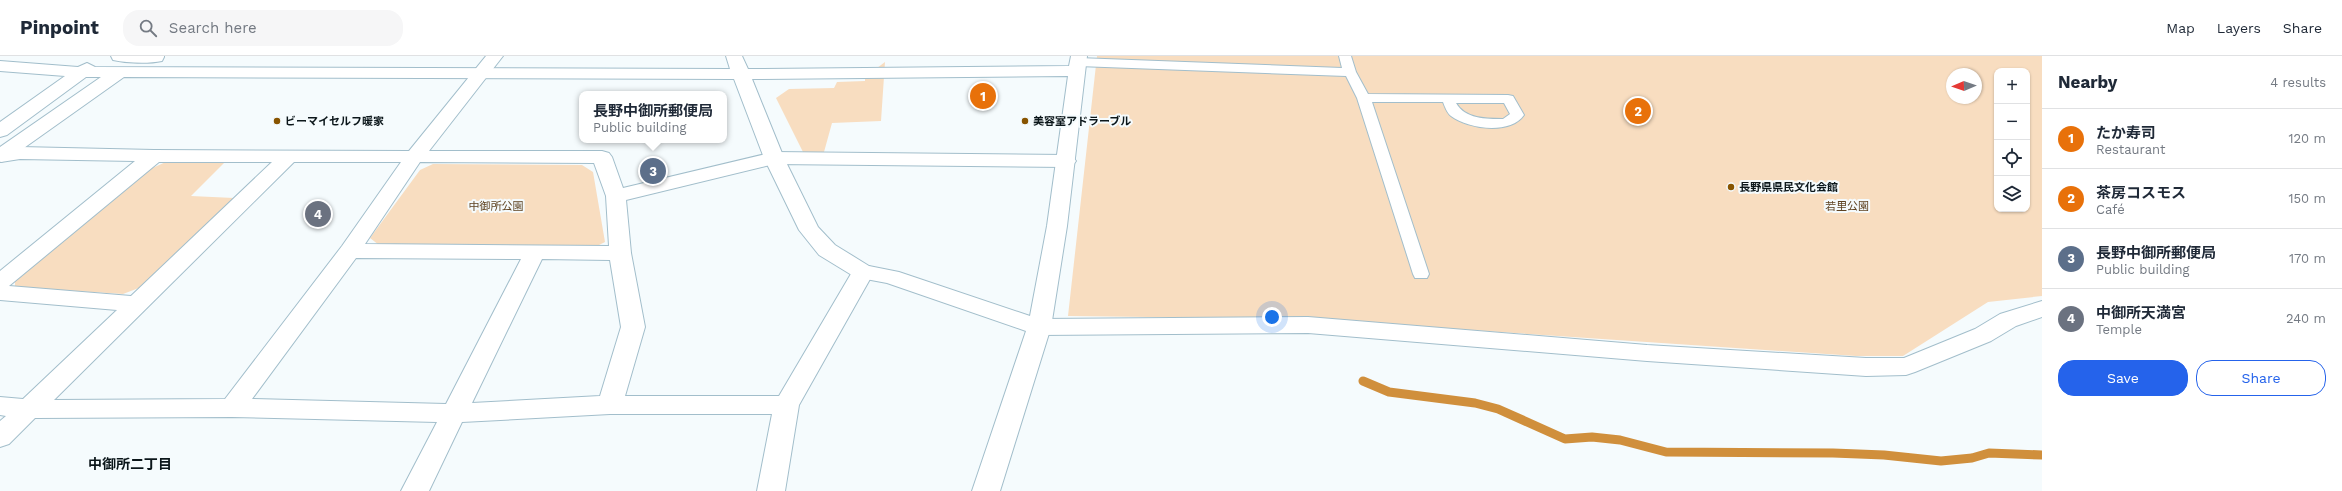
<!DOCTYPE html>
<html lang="en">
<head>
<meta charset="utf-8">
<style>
  body { margin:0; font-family:"Work Sans","Noto Sans JP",sans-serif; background:#f6f6f7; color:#1f2937 }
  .controls { position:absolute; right:12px; top:12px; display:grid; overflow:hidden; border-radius:8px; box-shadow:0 1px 3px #0004 }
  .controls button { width:36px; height:36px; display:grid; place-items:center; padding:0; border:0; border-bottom:1px solid #e0e1e3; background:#fff; color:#1f2937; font:20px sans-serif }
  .compass { position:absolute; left:1946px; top:12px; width:36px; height:36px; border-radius:50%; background:#fff; box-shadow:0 1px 3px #0004; rotate:268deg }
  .you { position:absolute; left:1272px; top:261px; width:14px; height:14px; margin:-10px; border:3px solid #fff; border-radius:50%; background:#1a73e8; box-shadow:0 0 0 6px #1a73e833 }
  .badge { display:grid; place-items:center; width:26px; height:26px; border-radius:50%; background:#2563eb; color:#fff; font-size:13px; font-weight:700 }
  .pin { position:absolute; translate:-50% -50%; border:2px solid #fff; box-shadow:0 1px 4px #0006 }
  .popup { position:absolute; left:579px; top:35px; width:148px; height:52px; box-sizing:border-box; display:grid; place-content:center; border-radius:8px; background:#fff; filter:drop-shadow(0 1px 3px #0005); font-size:13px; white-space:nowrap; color:#747a83 }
  .popup b { font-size:15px; color:#1f2937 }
  .popup::after { content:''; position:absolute; left:50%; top:100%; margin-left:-8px; border:8px solid transparent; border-top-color:#fff }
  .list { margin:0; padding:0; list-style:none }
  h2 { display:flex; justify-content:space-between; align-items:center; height:52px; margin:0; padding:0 16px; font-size:17px }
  h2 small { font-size:13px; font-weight:400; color:#747a83 }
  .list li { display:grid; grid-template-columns:26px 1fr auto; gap:12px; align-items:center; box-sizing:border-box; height:60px; padding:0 16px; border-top:1px solid #e0e1e3 }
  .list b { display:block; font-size:15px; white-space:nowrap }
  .list p { margin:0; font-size:13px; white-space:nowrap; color:#747a83 }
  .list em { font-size:13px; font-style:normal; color:#747a83 }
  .actions { display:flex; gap:8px; padding:12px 16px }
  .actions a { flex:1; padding:9px 0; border:1px solid #2563eb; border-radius:16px; text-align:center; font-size:14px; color:#2563eb }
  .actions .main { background:#2563eb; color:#fff }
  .icon { flex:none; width:22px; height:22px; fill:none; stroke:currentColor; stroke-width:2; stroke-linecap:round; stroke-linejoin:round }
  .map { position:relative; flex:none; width:2042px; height:435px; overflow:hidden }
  header { display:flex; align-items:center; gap:24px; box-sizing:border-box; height:56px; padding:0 20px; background:#fff; border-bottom:1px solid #e0e1e3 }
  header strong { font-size:19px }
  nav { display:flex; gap:22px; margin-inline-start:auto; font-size:14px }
  .search { width:280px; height:36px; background:#f6f6f7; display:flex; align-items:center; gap:10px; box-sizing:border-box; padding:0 14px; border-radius:16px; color:#747a83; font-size:15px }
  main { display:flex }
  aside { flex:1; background:#fff }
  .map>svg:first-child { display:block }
  .green { fill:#f8ddc0; fill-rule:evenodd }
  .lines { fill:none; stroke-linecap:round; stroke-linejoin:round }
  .stream { stroke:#d08f3c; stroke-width:9 }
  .lane-casing { stroke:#a2becb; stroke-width:2 }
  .street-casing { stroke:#a2becb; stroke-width:2 }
  .secondary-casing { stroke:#a2becb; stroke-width:2 }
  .lane { fill:#fff; fill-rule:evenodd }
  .street { fill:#fff; fill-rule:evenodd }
  .secondary { fill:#fff; fill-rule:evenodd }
  .poi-dot { fill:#885400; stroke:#f5fbfd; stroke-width:1.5 }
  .labels { text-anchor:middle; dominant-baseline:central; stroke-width:4; stroke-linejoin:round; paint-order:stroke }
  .poi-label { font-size:11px; font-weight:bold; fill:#0b161a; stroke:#f5fbfd; text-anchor:start }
  .park-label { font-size:11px; fill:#5f4322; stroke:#f5fbfd }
  .near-neighbourhood-label { font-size:14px; font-weight:bold; fill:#0b161a; stroke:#f5fbfd }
</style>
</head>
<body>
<header>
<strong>Pinpoint</strong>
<div class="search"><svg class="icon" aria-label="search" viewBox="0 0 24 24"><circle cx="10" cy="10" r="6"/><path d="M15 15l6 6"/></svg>Search here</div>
<nav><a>Map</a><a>Layers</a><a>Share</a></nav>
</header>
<main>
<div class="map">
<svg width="2042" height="435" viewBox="0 0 2042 435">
  <rect width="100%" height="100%" fill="#f5fbfd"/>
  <!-- green -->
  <path class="green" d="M1097,0H2042V240L1988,246L1903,300H1856L1306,263L1068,260ZM1997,15H2027V153H1997ZM1952,18H1976V42H1952Z
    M885,6L881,65L832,67L824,96H803L776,42L789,33L834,32L837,26L865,25V21Z
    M168,105L224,107L191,140L234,142L144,230L123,238L15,231V221L148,114Z
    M433,108L582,109L593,116L605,186L595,191L379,189L370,182L420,114Z"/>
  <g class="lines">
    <!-- stream -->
    <path class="stream" d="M1363,325L1389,336L1475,347L1498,353L1565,383L1592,381L1620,384L1666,396L1833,397L1884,399L1941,405L1972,402L1989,397L2042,399"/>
    <defs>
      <path id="lane" d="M1339,0H1351L1356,16L1368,38L1508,39L1513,40L1524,59C1510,79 1468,73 1451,60C1447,57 1445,51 1443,46H1372L1429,218L1427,222H1415L1413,218L1357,42L1346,20L1078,10L1072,6L1078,2L1342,12ZM1456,47H1504L1510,58L1503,63C1486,63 1465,63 1456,47Z"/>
      <path id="street" d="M486,0H503L429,95H602L609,97L612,101L623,132L774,96L1066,99L1073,101L1076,105L1073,109L1066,111L774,108L626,144L631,197L645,271L625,340H779L855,211L863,209L871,211L874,216L799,349L785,435H757L772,358H610L462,366L429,435H401L437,366L232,361L35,362L9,388L0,391V365L6,360L0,359V341L23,343L117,254L0,244V215L135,105L20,103L1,106L0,94L20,91L154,94L409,95ZM159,106H272L131,240L9,230ZM294,106H401L342,190L225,343L54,344ZM420,106L594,107L606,140L609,190L365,188ZM356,202L521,203L446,348L252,343ZM542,203L610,204L621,271L600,340L472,347Z
        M2042,245V261L2016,270L1991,285L1915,316L1906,319L1866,320L1647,305L1308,277L1039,279L1031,277L1027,271L1031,265L1039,263L1308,261L1647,289L1866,302H1904L1975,273L2000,258Z"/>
      <path id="secondary" d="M111,0H164V1L162,5C148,8 127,7 113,4Z
        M726,0H742L748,13H763L1069,10L1071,0H1087L1067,170L1051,271L1000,435H972L1026,275L887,227L855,221L819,199L799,174L764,102L734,23L124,21L7,104L0,106V91L101,21H86L7,79L0,81V66L65,20L0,15V5L78,11L87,7L95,11L730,13ZM1068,20L1047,170L1030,260L899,216L869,210L835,189L818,171L784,102L752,23Z"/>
    </defs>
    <!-- lane casing -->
    <use href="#lane" class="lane-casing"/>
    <!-- street casing -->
    <use href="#street" class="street-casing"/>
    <!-- secondary casing -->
    <use href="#secondary" class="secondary-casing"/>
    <!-- lane -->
    <use href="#lane" class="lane"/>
    <!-- street -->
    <use href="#street" class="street"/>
    <!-- secondary -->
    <use href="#secondary" class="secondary"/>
  </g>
  <!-- markers -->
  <g class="poi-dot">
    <circle cx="277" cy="65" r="4"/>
    <circle cx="1025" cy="65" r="4"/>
    <circle cx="1731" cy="131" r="4"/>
  </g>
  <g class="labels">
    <!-- poi labels -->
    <g class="poi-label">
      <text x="285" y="65">ビーマイセルフ暖家</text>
      <text x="1033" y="65">美容室アドラーブル</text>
      <text x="1739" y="131">長野県県民文化会館</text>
    </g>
    <!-- park labels -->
    <g class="park-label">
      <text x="496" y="150">中御所公園</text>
      <text x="1847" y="150">若里公園</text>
    </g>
    <!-- near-neighbourhood labels -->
    <g class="near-neighbourhood-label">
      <text x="130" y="408">中御所二丁目</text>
    </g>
  </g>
</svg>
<div class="controls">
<button>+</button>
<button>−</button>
<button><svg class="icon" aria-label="locate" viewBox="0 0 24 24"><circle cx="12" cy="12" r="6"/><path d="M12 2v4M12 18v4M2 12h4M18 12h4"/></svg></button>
<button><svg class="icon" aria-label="layers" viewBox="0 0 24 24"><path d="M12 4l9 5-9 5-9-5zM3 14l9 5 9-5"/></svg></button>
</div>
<svg class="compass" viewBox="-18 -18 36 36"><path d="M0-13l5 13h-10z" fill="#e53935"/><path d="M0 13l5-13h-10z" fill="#747a83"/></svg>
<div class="you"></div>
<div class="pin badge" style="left:983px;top:40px;background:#e8710a">1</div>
<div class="pin badge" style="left:1638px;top:55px;background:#e8710a">2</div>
<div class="pin badge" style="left:653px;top:115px;background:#5c6f8a">3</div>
<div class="popup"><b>長野中御所郵便局</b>Public building</div>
<div class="pin badge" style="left:318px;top:158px;background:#6b7280">4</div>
</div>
<aside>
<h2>Nearby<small>4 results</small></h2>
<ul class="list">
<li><span class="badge" style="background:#e8710a">1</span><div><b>たか寿司</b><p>Restaurant</p></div><em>120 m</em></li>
<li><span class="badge" style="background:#e8710a">2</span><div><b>茶房コスモス</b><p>Café</p></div><em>150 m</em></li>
<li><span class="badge" style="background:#5c6f8a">3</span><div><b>長野中御所郵便局</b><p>Public building</p></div><em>170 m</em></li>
<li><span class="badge" style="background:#6b7280">4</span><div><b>中御所天満宮</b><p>Temple</p></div><em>240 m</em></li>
</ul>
<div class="actions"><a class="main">Save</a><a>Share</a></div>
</aside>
</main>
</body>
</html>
